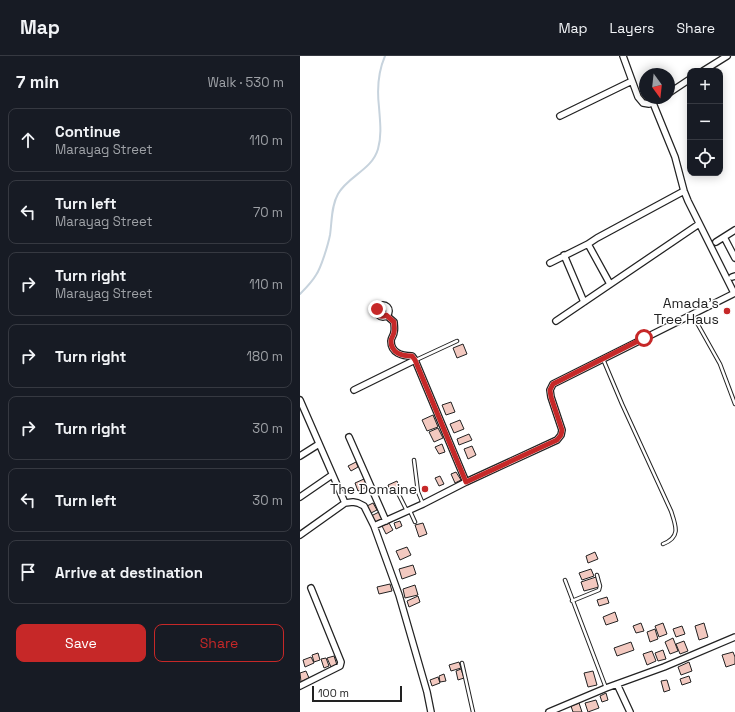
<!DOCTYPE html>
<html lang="en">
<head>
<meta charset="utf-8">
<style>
  body { margin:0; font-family:"Space Grotesk",sans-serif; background:#20242c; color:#f1f3f6 }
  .controls { position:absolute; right:12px; top:12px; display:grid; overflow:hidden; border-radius:8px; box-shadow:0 2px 10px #0003 }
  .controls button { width:36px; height:36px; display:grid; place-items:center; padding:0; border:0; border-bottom:1px solid #363941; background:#171b24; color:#f1f3f6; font:20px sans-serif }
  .compass { position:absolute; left:339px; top:12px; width:36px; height:36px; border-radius:50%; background:#171b24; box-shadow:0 2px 10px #0003; rotate:165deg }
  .scale { position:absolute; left:12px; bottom:10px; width:90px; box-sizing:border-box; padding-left:4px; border:2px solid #222; border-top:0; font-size:11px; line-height:14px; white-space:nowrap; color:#222; -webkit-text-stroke:3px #fff; paint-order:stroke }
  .stop { position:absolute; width:12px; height:12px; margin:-9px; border:3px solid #c62828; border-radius:50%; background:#fff }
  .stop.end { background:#c62828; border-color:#fff; box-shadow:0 1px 4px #0008 }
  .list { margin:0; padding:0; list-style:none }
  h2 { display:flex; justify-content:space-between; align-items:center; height:52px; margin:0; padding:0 16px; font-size:17px }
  h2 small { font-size:13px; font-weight:400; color:#9ea1a6 }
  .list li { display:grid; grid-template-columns:26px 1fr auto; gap:12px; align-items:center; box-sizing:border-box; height:64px; margin:0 8px 8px; padding:0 8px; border:1px solid #363941; border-radius:8px }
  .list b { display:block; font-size:15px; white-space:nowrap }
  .list p { margin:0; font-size:13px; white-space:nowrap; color:#9ea1a6 }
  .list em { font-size:13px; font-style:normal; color:#9ea1a6 }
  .actions { display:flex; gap:8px; padding:12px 16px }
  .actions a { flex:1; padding:9px 0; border:1px solid #c62828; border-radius:8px; text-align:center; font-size:14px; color:#c62828 }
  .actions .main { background:#c62828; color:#fff }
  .icon { flex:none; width:22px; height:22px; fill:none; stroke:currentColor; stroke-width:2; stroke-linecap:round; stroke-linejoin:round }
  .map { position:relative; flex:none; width:435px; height:656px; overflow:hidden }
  header { display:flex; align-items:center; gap:24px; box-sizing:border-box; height:56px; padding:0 20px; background:#171b24; border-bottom:1px solid #363941 }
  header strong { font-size:19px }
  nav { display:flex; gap:22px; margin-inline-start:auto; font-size:14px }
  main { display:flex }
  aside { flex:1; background:#171b24 }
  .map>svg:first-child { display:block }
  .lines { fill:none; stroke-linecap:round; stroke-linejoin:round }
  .stream { stroke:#c7d3dd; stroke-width:2 }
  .building { fill:#f3c9c0; stroke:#222 }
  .service-casing { stroke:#222; stroke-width:4.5 }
  .minor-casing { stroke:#222; stroke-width:8 }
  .service { stroke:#fff; stroke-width:2.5 }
  .minor { stroke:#fff; stroke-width:5.5 }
  .route { stroke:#c62828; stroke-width:5 }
  .poi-dot { fill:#c62828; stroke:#fff; stroke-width:1.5 }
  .labels { text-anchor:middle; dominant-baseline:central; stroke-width:3; stroke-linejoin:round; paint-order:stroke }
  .poi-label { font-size:14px; fill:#222; stroke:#fff; text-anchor:end }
</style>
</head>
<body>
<header>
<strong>Map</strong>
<nav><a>Map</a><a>Layers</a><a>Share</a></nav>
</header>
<main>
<aside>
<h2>7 min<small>Walk · 530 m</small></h2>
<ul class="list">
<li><svg class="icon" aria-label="ahead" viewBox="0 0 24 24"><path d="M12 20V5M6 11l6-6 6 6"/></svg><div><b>Continue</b><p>Marayag Street</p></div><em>110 m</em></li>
<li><svg class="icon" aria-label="left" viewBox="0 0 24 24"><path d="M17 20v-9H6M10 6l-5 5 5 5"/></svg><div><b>Turn left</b><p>Marayag Street</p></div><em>70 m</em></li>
<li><svg class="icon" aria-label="right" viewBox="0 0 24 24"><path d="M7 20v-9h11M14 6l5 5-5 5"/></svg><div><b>Turn right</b><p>Marayag Street</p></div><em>110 m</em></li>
<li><svg class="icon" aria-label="right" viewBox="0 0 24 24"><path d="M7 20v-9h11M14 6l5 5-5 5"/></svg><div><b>Turn right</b></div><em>180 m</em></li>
<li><svg class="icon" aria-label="right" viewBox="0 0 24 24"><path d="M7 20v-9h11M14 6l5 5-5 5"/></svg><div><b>Turn right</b></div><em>30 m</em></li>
<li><svg class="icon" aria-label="left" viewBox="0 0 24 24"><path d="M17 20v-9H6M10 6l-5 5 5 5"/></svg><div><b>Turn left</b></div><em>30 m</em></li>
<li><svg class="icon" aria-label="arrive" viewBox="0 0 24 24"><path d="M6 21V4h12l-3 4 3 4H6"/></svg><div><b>Arrive at destination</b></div></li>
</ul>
<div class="actions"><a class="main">Save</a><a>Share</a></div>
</aside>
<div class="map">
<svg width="435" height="656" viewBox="0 0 435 656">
  <rect width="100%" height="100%" fill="#fff"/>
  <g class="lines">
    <!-- stream -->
    <path class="stream" d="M0,238C6,232 12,226 16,219C21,212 28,189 30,179C32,166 31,150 38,138C48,120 72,114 78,93C82,79 80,65 79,51C77,34 78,16 85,0"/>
  </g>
  <!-- building -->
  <path class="building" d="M163,288L167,298L157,302L153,292Z
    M151,346L155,356L146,359L142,349Z
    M133,359L138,371L127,375L122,364Z
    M160,364L164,373L154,377L150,368Z
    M138,372L143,382L134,386L129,376Z
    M169,378L172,384L159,389L157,383Z
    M142,388L145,396L139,398L135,391Z
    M172,390L176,399L168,403L164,393Z
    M56,406L58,411L51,415L48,410Z
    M156,416L161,424L155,427L151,418Z
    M140,420L144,428L139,430L135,422Z
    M64,423L67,431L58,435L55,427Z
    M97,425L100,433L91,437L88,429Z
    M73,447L77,454L71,457L67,450Z
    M79,456L82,463L74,467L71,460Z
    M100,465L102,470L96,473L94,467Z
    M89,467L93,474L86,478L82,470Z
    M123,467L127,478L119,481L115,469Z
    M107,491L111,499L100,504L96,495Z
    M295,496L298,503L288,507L286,500Z
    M113,509L116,518L102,523L99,513Z
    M291,513L294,520L282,524L279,517Z
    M296,521L299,531L284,535L281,526Z
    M90,528L92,535L79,538L77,531Z
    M115,529L118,539L105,542L103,533Z
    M118,540L120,546L109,551L107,545Z
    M307,541L309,547L299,550L297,544Z
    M315,556L318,565L306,569L303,561Z
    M341,567L344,575L336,577L333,570Z
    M363,567L367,578L359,581L355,570Z
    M404,567L408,581L399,584L395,570Z
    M382,570L385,578L376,581L373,573Z
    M355,573L358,583L350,586L347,576Z
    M373,582L378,595L370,598L365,586Z
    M384,585L388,595L380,598L376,588Z
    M331,586L334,594L317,600L314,592Z
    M363,594L366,603L358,605L355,597Z
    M352,595L356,605L347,609L343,598Z
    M433,596L435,601V608L426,611L422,599Z
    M18,597L20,604L14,606L12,599Z
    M34,600L37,609L31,611L27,602Z
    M11,601L14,607L5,611L3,604Z
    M26,602L29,610L24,612L21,603Z
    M159,606L161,612L151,615L149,609Z
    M389,606L392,615L381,619L378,611Z
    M161,613L164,622L158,624L156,615Z
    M6,615L9,622L1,626L0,617Z
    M293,615L297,629L288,631L284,617Z
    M144,618L146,625L140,626L139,620Z
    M389,620L391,626L382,629L380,623Z
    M138,621L140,627L132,630L130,624Z
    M367,624L370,634L364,636L361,625Z
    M306,637L308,644L302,646L300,640Z
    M296,644L299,652L288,656L285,647Z
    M279,647L282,656H273L271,650Z"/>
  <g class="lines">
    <defs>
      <path id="service" d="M392,258L420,308L435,348
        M303,303L322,348L371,455C376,470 381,481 363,488
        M116,304L157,285
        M114,404L118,436L123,448
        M98,437L107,455
        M110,455L115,466
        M265,524L306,632
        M272,545L299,534L300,530L297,519
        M162,607L173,656"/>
      <path id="minor" d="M323,0L338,41L343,47L349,48L360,42
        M403,15L427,0
        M369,37L390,23
        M353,47L375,101L384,135L388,145L434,237
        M260,60L332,25
        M424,181L435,202
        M416,186L435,174
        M288,188L310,228
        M264,199L284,246
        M250,207L288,188L297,182L384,135
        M432,221L435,220
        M77 255a6 6 0 1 1 12 0a6 6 0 1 1-12 0Z
        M86,259L94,266C94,269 95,273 94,276C94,279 91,282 91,285C91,297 102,300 112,300L115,304
        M256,265L399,168
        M54,334L115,304L166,426
        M0,344L45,447
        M49,381L86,465
        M0,400L19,388
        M0,441L32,419
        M74,470L123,448L166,426L257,384L261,379L262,374L251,341L250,334L253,328L435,237
        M0,479L45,447L53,446L58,447L64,450L74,470L99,539L127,636L131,656
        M317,628L330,656
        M0,630L40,610L41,606L11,532
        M249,656L306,632L364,611L435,581"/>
    </defs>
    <!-- service casing -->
    <use href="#service" class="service-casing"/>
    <!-- minor casing -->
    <use href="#minor" class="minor-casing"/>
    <!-- service -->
    <use href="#service" class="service"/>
    <!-- minor -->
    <use href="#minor" class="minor"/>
  </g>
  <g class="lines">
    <!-- route -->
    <path class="route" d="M77,253C76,259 81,262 86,259L94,266C94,269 95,273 94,276C94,279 91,282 91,285C91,297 102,300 112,300L115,304L166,426L257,384L261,379L262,374L251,341L250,334L253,328L344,282"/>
  </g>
  <!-- markers -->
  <g class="poi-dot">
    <circle cx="427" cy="255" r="4"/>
    <circle cx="125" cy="433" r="4"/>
  </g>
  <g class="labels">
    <!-- poi labels -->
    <g class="poi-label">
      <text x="419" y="247">Amada's<tspan x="419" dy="16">Tree Haus</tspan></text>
      <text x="117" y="433">The Domaine</text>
    </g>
  </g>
</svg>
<div class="controls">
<button>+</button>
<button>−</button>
<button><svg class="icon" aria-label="locate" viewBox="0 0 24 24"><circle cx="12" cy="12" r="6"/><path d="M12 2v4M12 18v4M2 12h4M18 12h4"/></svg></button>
</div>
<svg class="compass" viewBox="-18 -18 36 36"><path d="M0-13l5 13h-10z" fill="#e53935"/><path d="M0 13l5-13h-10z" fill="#9ea1a6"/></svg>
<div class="scale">100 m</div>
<div class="stop" style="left:344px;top:282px"></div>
<div class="stop end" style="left:77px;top:253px"></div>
</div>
</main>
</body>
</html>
